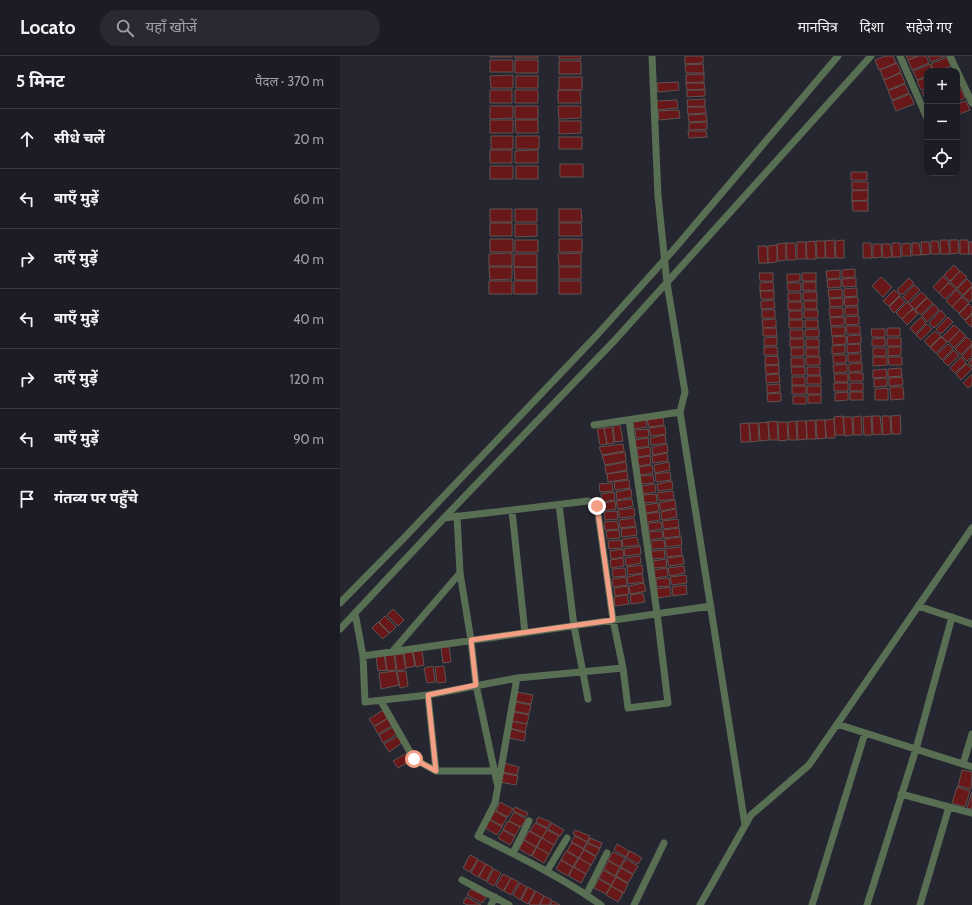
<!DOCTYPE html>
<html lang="hi">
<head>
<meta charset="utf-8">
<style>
  body { margin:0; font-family:Cabin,"Noto Sans Devanagari",sans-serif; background:#292931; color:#f1f3f6 }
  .controls { position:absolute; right:12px; top:12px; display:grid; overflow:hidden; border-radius:8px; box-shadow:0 4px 16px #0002 }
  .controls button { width:36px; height:36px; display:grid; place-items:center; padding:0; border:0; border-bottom:1px solid #3a3a41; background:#1c1c24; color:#f1f3f6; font:20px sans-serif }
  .stop { position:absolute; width:12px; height:12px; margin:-9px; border:3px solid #f49e86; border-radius:50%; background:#fff }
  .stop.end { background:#f49e86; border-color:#fff; box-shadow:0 1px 4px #0008 }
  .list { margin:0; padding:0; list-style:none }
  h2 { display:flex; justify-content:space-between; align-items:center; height:52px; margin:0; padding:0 16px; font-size:17px }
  h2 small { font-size:13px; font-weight:400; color:#a0a1a6 }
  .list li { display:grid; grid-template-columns:26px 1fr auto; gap:12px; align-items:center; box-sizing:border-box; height:60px; padding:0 16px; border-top:1px solid #3a3a41 }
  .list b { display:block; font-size:15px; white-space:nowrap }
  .list em { font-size:13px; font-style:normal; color:#a0a1a6 }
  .icon { flex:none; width:22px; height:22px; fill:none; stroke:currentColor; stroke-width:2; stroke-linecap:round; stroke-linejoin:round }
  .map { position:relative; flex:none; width:632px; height:849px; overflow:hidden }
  header { display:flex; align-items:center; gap:24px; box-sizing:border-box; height:56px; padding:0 20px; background:#1c1c24; border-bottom:1px solid #3a3a41 }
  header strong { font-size:19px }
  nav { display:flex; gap:22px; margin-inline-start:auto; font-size:14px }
  .search { width:280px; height:36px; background:#292931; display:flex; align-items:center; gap:10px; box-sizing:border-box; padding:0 14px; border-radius:22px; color:#a0a1a6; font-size:15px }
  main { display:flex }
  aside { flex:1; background:#1c1c24 }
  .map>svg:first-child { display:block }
  .building { fill:#681819; stroke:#605251 }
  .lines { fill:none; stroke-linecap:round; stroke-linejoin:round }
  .minor { stroke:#596f53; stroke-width:7 }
  .route { stroke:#f49e86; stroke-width:5 }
</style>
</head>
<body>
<header>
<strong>Locato</strong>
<div class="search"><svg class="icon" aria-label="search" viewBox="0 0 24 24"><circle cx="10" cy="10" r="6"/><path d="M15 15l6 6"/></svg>यहाँ खोजें</div>
<nav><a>मानचित्र</a><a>दिशा</a><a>सहेजे गए</a></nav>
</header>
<main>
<aside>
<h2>5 मिनट<small>पैदल · 370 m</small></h2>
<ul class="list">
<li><svg class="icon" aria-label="ahead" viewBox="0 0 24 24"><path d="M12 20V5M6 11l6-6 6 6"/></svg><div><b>सीधे चलें</b></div><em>20 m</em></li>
<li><svg class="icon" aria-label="left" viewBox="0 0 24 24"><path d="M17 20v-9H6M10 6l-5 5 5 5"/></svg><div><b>बाएँ मुड़ें</b></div><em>60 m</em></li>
<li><svg class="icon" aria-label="right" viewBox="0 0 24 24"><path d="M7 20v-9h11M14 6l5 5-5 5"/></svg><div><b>दाएँ मुड़ें</b></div><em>40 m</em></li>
<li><svg class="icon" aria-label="left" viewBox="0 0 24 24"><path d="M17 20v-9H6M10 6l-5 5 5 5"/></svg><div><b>बाएँ मुड़ें</b></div><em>40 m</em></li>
<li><svg class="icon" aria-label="right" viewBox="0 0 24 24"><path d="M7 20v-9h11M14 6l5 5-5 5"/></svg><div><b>दाएँ मुड़ें</b></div><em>120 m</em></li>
<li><svg class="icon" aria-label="left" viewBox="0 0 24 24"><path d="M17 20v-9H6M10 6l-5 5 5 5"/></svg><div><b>बाएँ मुड़ें</b></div><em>90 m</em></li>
<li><svg class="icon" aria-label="arrive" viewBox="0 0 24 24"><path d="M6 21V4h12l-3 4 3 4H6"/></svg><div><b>गंतव्य पर पहुँचे</b></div></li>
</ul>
</aside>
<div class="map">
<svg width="632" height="849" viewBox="0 0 632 849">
  <rect width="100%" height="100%" fill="#262630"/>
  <!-- building -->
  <path class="building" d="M150,0H172V1H150Z
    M175,0H198V2H175Z
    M219,0H241V3H219Z
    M345,0H363V7L345,8Z
    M545,0H553L556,7L539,14L535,4Z
    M566,0H577L568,4Z
    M579,0H586L589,7L572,14L568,4Z
    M588,0H605L591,6Z
    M607,1L611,10L600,15H594L591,8Z
    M150,4H173V16H150Z
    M175,4H198V17H175Z
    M219,5H241V18H219Z
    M557,7L561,16L544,24L540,14Z
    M363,8L364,17H346L345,9Z
    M590,8L593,15H587V20L577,24L573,15Z
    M561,17L565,27L548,34L544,24Z
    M364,18V26L346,27V19Z
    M173,19V32H151L150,20Z
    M176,20H198V32H176Z
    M219,21H242V34H219Z
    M587,21V32L581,34L577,25Z
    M338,26L339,34L318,36L317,27Z
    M346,27H364L365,33L347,34Z
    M565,28L569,37L552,44L548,35Z
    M621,33L625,42L617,46V35Z
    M150,34H172V47H150Z
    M175,34H198V47H175Z
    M218,34H240L241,47H218Z
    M347,34H365V40L347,41Z
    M587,34V45H586L582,36Z
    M570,38L574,48L556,55L552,45Z
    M365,43V50L348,51L347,44Z
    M337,44L338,52L317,54L316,45Z
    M626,45L630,54L617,59V48Z
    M150,50H173V62L150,63Z
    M175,50H198V63H175Z
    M218,50H241V62L219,63Z
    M347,51H365L366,57L348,58Z
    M339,54L340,62L319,64L318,55Z
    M366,58L367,65L349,66L348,59Z
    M150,64H173V77H150Z
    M175,64H198V77H176Z
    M219,65H241V77L219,78Z
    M367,66V73L349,74V67Z
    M348,75H366L367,81L349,82Z
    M151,80H173V93H151Z
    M176,80H199V93H176Z
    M219,81H242V93H219Z
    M150,94H172V107H150Z
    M198,94V107H175V95Z
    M220,108H243V121H220Z
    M150,110H173V123H150Z
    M176,110H198V123H176Z
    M511,116H527V124H511Z
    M512,126H528V134H512Z
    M528,134V144L512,145V135Z
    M512,145H528V155H513Z
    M150,153H172V166H150Z
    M175,153H197V166H175Z
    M219,153H241L242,166H219Z
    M150,167H172V180H150Z
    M219,167H241L242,180H219Z
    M175,168H197V180L175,181Z
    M150,183H173V196H150Z
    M219,183H242V196H219Z
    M175,184H198V196H175Z
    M494,184L495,202H486L485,185Z
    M504,184V202H496L495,185Z
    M600,184H608L610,198H601Z
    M610,184H618L619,197L610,198Z
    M620,184H628L629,198H620Z
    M475,185L476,203H467L466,186Z
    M476,185H485V202H477Z
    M591,185H598L600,198H591Z
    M457,186H466V203H457Z
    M581,186H589L590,198L582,199Z
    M629,186H632V198H629Z
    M446,187H455L456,204H447Z
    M446,187V204L438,205L437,188Z
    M523,187H531L532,202H523Z
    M552,187H560L561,201H552Z
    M570,187L571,200H562V188Z
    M572,187H579L581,199H572Z
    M533,188H541L542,201L533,202Z
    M542,188H550L552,201L543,202Z
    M437,189V206L428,207V190Z
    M418,190H427L428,207H419Z
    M172,197V210H149V198Z
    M241,197V210H219L218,198Z
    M174,198H197V211H174Z
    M614,209L620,215L610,225L604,219Z
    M149,211H172V223L150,224Z
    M174,211H197V224H175Z
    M219,211H241V223H219Z
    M515,213V221L502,222V214Z
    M500,214V222L487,223L486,215Z
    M620,215L627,221L617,232L610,226Z
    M419,217H433V225H420Z
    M462,217H476V225H462Z
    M447,218H460V225L447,226Z
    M603,220L609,226L599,237L593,231Z
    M541,221L552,231L543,241L532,230Z
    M516,222V230L503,231L502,223Z
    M569,222L574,227L562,239L557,234Z
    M501,223V231L488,232L487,224Z
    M627,223L632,228V230L623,239L617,233Z
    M149,225H172V238H149Z
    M174,225H197V238H174Z
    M219,225H241V238H219Z
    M433,226L434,234L420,235V227Z
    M463,226H476V235L463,234Z
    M447,227H461V235H448Z
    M609,227L616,233L605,243L599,237Z
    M574,229L580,234L568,246L563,241Z
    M632,231V243L630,246L623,240Z
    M517,232V240L504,241V233Z
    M502,233V241L489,242L488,234Z
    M554,234L560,239L549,250L543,245Z
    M616,234L622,240L612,251L606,245Z
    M420,235H434V243H421Z
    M463,236H477V244H463Z
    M581,236L587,241L575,253L569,248Z
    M448,237H461V245H448Z
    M560,240L565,246L554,257L549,251Z
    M518,241V249L505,250L504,242Z
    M622,241L629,247L619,257L612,251Z
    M503,242V250L490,251L489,243Z
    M587,242L593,247L581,259L575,254Z
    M434,244L435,252L421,253V245Z
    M464,245H477V253H464Z
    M448,246H462V254H448Z
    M567,246L573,252L562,263L556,257Z
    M594,248L599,254L587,266L582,260Z
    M629,248L632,251V257L625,264L619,258Z
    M505,251H518V259H505Z
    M489,252H503V260L490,261Z
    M573,253L578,258L567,269L562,263Z
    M422,254H435V262H422Z
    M464,254H478V262H464Z
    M601,254L606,260L594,272L589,267Z
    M449,255H462V263H449Z
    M632,258V270L631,271L625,265Z
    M519,260V268L506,269L505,261Z
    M504,261V269L491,270L490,262Z
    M581,261L586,267L575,278L570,272Z
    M608,261L613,266L601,278L596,273Z
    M436,263V271L423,272L422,264Z
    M449,264H463V272H449Z
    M465,264H478V272H465Z
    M587,268L592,273L581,284L576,279Z
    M614,269L620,274L608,286L602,281Z
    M506,270H520V278H507Z
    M491,271H505V279L492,280Z
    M423,272H436L437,280H423Z
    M547,272H560V280H547Z
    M479,273V281H465V274Z
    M531,273H545V281H532Z
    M450,274H463V282H450Z
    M620,274L626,280L614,292L609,286Z
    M595,275L601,280L590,291L584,285Z
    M521,279V287L508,288L507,280Z
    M506,280V288L493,289L492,281Z
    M437,281V289L424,290V282Z
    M601,281L607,286L596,297L590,292Z
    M627,281L632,286V288L621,299L615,293Z
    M545,282V290H532V283Z
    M547,282H561V290H547Z
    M450,283H464V291H450Z
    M466,283H479V291H466Z
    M520,288L521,296L507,297V289Z
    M608,288L613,293L602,304L597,298Z
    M505,289V297L492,298V290Z
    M632,289V300L627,305L622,300Z
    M424,291H437L438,299H424Z
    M548,291H561V299L548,300Z
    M451,292H464V300H451Z
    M466,292H479V300H466Z
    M533,292H546V300H533Z
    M614,294L619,300L608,310L603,305Z
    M508,298H521V306H508Z
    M493,299H506V307H493Z
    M438,300L439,308L425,309V301Z
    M466,301H480V309H466Z
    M533,301H547V309L533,310Z
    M548,301H562V309H549Z
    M621,301L626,307L615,317L610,312Z
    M451,302H464V310H451Z
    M632,302V311L628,307Z
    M522,307V315L509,316V308Z
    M507,308V316L494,317L493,309Z
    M626,308L632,313L621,324L616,318Z
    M439,309V317L426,318L425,310Z
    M451,311H465V319H452Z
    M467,311H480V319H467Z
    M561,312L562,320L548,321V313Z
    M546,313L547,321L533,322V314Z
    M509,317H523V325H510Z
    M439,318L440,326L426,327V319Z
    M494,318H508V326H495Z
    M632,318V329L628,332L623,327Z
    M467,320H481V328H467Z
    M452,321H465V329H452Z
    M562,321L563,329L549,330V322Z
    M547,322V330L534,331V323Z
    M494,327H508V335H494Z
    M510,327H523V335H510Z
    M440,328V336L427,337V329Z
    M452,330H466V338H452Z
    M467,330H481V338H467Z
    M550,331H563L564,343L551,344Z
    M548,332V344H535V333Z
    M508,336V344L495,345V337Z
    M510,336H523V344H510Z
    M441,337V345L428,346L427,338Z
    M468,339H481V347H468Z
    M453,340H466V348H453Z
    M560,359L561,378H552L551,360Z
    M503,360L504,379H495L494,361Z
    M521,360L522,379H514L513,361Z
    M531,360L532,379H524L523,361Z
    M532,360H540L542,378L533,379Z
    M542,360H550L551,378L543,379Z
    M323,361L324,369L309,371L307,363Z
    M503,361H512L513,379L505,380Z
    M306,363L307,371L294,373L293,365Z
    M494,363L495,382H486L485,364Z
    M475,364L476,383H467L466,365Z
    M476,364H485L486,382L477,383Z
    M437,365L438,384H430L428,366Z
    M456,365L457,384H449L448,366Z
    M457,365H466L467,383L458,384Z
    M428,366L429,384L420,385L419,367Z
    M438,366H447L448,384L439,385Z
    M409,367L410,386H401L400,368Z
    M409,367H418L419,385L411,386Z
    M280,369L283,385L275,386L273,370Z
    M325,370L326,378L311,380L309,372Z
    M272,371L274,387L267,388L264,372Z
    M264,372L267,388L260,389L257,373Z
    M308,373L309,381L296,382L295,374Z
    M325,379L326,387L311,389L310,382Z
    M308,382L309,390L296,392L295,384Z
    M283,388L284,395L262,399L259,391Z
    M327,388L328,396L313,399L312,391Z
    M310,391L311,399L298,401L297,393Z
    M285,396L286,405L265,409L262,400Z
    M327,397L328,405L313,407L312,400Z
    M310,400L311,408L298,410L297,402Z
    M286,406L287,414L266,418L265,410Z
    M329,406L330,414L315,417L314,409Z
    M312,409L313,417L300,419L299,411Z
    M287,415L288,423L268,426L267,418Z
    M330,416L331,424L316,426L315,418Z
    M313,419L314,427L301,428L300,420Z
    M289,424L290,432L275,434L274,426Z
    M332,425L333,433L318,435L317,428Z
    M272,427L273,435L260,436L259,428Z
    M315,428L316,436L303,438L302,430Z
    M291,433L292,441L277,444L276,436Z
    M333,435L334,443L319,445L317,437Z
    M274,436L275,444L262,446L261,438Z
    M316,438L317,446L304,447L303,439Z
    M292,443L293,450L278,453L276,445Z
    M335,444L336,452L321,455L319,447Z
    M275,445L276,453L263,455L262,447Z
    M318,447L319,455L306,457L305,449Z
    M294,452L295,460L280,462L278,454Z
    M336,453L337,461L322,464L321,456Z
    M277,455L278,463L265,464L264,456Z
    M319,456L320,464L307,466L306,458Z
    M294,462L296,470L280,472L279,464Z
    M338,463L339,471L324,473L322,465Z
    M277,465L279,473L265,474L264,466Z
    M321,466L322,473L309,475L308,467Z
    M296,471L297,479L282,481L281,473Z
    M339,472L340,480L324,482L323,474Z
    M279,474L280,482L267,483L266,475Z
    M322,475L323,482L310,484L309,476Z
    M297,481L299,489L283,491L282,483Z
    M341,481L342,489L326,491L325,483Z
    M281,484L282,492L269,493L268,485Z
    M324,484L325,492L312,493L311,485Z
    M300,490L301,498L285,500L284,493Z
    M341,491L342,499L327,501L325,493Z
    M283,493L284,501L271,503L270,495Z
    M324,494L325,502L312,503L311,495Z
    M300,500L301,507L286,510L285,502Z
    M343,500L344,508L329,510L327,502Z
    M283,502L284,510L271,512L270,504Z
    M326,503L327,511L314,512L313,505Z
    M302,509L303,517L288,519L287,511Z
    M344,510L345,517L330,520L328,512Z
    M285,512L286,520L273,521L272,513Z
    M327,512L328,520L315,522L314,514Z
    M302,518L304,526L288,528L287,521Z
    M346,519L347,527L332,529L330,521Z
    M286,521L287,529L273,531L272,523Z
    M329,522L330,530L317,531L316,523Z
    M304,527L306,535L290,538L289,530Z
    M346,529L347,538L333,540L332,531Z
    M288,530L289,538L275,540L274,532Z
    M330,531L331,540L318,542L316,533Z
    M303,537L305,546L291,548L290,539Z
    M287,539L289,548L275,550L274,541Z
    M53,553L64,564L58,570L47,559Z
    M45,560L56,571L50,577L39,566Z
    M38,566L49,577L43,583L32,572Z
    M109,590L111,606L103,607L101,591Z
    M82,594L84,609L76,611L73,595Z
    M72,595L75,610L66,612L64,596Z
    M54,598L56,614L47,615L45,599Z
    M63,598L66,613L57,615L55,599Z
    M44,599L47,614L38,615L36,600Z
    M93,610L95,626L87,627L84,612Z
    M104,610L106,626L97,627L95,611Z
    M56,615L59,629L41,633L39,617Z
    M66,615L68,630L60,632L57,616Z
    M177,636L193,639L191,648L175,645Z
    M175,646L191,649L189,658L173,655Z
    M43,654L48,662L34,670L29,663Z
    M174,656L189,659L187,668L172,665Z
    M48,662L52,670L38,678L34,671Z
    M171,665L187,668L185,676L170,672Z
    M53,671L57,678L43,687L39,679Z
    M171,673L186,677L184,685L169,682Z
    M58,680L62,687L49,696L44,688Z
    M67,697L72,704L58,712L53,705Z
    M164,707L179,711L177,719L162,716Z
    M622,714L632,716L631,733L618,730Z
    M162,717L178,720L176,729L160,726Z
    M617,731L630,735L625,751L612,747Z
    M632,736V753L627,752Z
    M160,746L173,753L168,761L156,755Z
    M175,751L188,757L186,761L173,755Z
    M155,755L167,762L162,770L150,763Z
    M174,756L186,763L181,771L169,765Z
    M198,761L211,766L207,772L196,766Z
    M150,764L162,771L157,779L145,772Z
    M168,765L180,771L175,780L163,773Z
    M195,767L207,773L202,782L190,775Z
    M212,767L224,774L220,780L208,773Z
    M163,774L175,781L170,789L158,782Z
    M207,774L219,780L214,789L202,782Z
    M235,774L250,780L247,786L233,778Z
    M189,775L201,782L196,791L184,784Z
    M235,780L247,786L243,793L231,786Z
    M202,782L214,789L209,798L197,791Z
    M250,782L262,787L260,792L248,787Z
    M184,784L196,791L191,800L179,793Z
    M232,786L244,793L239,802L227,795Z
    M248,787L260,793L256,800L244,793Z
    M277,788L289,795L286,801L274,794Z
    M197,791L209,798L204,807L192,800Z
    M244,794L256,801L251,809L239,802Z
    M226,795L238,802L233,811L221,804Z
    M290,795L302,802L298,808L286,801Z
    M273,796L285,802L280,811L268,804Z
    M130,799L138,803L130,816L123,812Z
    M239,802L251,809L246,818L234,811Z
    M286,803L298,810L293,818L281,811Z
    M138,804L146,808L138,821L131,817Z
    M221,804L233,811L228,820L216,813Z
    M268,805L280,811L275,820L264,813Z
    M146,808L153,812L146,825L139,821Z
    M233,811L246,818L241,827L229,820Z
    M281,812L293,819L288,827L276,820Z
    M154,813L161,817L154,830L147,826Z
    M263,814L276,821L271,829L259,822Z
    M163,818L171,822L163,835L156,830Z
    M276,821L288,828L284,837L271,830Z
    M171,822L179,826L171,839L164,835Z
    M259,823L271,830L266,838L254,832Z
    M180,827L187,831L180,844L173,839Z
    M271,830L283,837L278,846L266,839Z
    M188,831L195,835L188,848L181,844Z
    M131,833L146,841L142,847L127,839Z
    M196,835L204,840L199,849H190L189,848Z
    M204,840L212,844L209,849H200Z
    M126,841L141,849H128L123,847Z
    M213,845L220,849H210Z"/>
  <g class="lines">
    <!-- minor -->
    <path class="minor" d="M312,0L318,140L327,227L345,336L340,356L405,769
      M560,0L587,62
      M610,0L617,15
      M617,15L632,47
      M254,369L340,356
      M219,449L234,570L248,643
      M172,455L185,577
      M117,460L120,517L131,584L136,629L157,727
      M104,462L248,445L257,450L273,564L283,612
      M0,547L64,482L257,279L336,191L498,0
      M578,550L632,568
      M15,557L23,600L371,550
      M0,573L104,462L275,284L531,0
      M52,596L120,517
      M23,600L25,646L88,639L177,622L283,612L288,652L328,647L317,557L289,364
      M177,622L155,747L138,780C180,801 223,822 261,849
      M88,639L96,715
      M41,645L74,703L96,715H154
      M497,668L632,711
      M623,708L632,678
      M561,738L632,757
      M173,797L189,765
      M207,815L227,782
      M122,824L169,849
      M246,839L267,797
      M151,849L155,841
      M294,849L324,787
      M360,849L411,759L469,709L632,472
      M472,849L525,677
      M527,849L576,693L612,561
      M580,849L609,751"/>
  </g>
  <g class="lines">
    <!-- route -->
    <path class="route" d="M74,703L96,715L88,639L136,629L131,584L273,564L257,450"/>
  </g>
</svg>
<div class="controls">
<button>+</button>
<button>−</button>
<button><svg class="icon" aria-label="locate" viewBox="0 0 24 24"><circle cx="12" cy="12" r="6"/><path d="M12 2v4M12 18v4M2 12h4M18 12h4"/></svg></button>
</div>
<div class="stop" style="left:74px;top:703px"></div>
<div class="stop end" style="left:257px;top:450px"></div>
</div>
</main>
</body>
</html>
